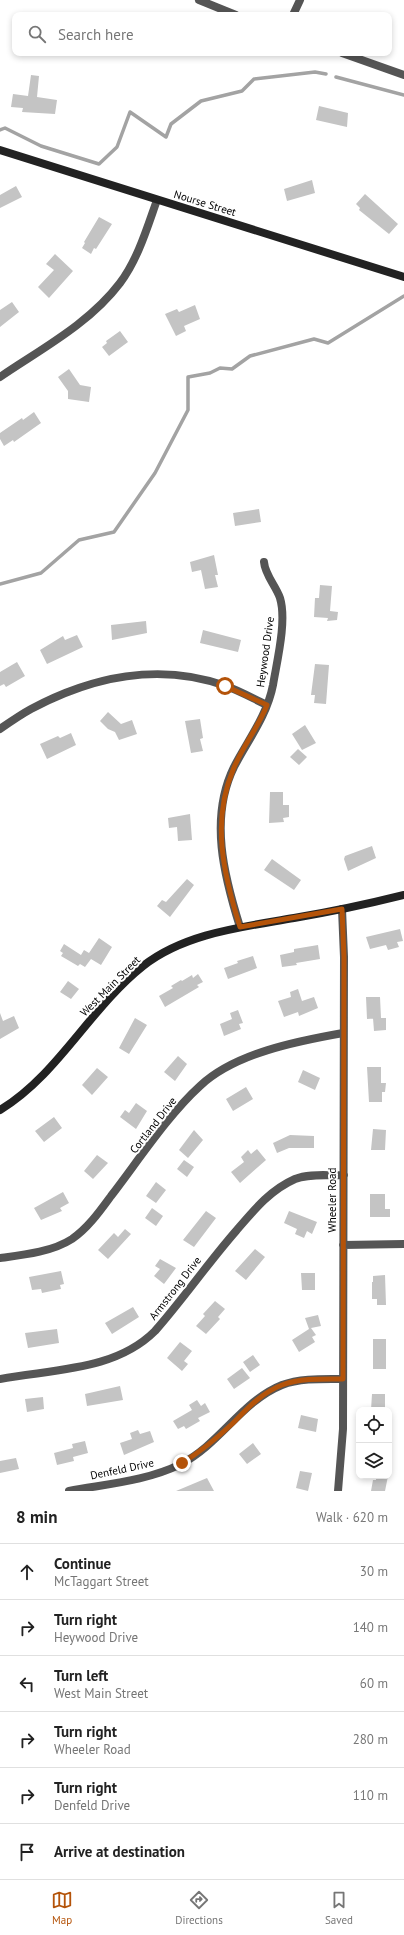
<!DOCTYPE html>
<html lang="en">
<head>
<meta charset="utf-8">
<style>
  body { margin:0; font-family:"PT Sans",sans-serif; background:#f2f2f2; color:#222 }
  .controls { position:absolute; right:12px; bottom:12px; display:grid; overflow:hidden; border-radius:8px; box-shadow:0 2px 6px #0003 }
  .controls button { width:36px; height:36px; display:grid; place-items:center; padding:0; border:0; border-bottom:1px solid #e0e0e0; background:#fff; color:#222; font:20px sans-serif }
  .stop { position:absolute; width:12px; height:12px; margin:-9px; border:3px solid #b45309; border-radius:50%; background:#fff }
  .stop.end { background:#b45309; border-color:#fff; box-shadow:0 1px 4px #0008 }
  .list { margin:0; padding:0; list-style:none }
  h2 { display:flex; justify-content:space-between; align-items:center; height:52px; margin:0; padding:0 16px; font-size:17px }
  h2 small { font-size:13px; font-weight:400; color:#767676 }
  .list li { display:grid; grid-template-columns:26px 1fr auto; gap:12px; align-items:center; box-sizing:border-box; height:56px; padding:0 16px; border-top:1px solid #e0e0e0 }
  .list b { display:block; font-size:15px; white-space:nowrap }
  .list p { margin:0; font-size:13px; white-space:nowrap; color:#767676 }
  .list em { font-size:13px; font-style:normal; color:#767676 }
  .icon { flex:none; width:22px; height:22px; fill:none; stroke:currentColor; stroke-width:2; stroke-linecap:round; stroke-linejoin:round }
  .map { position:relative; flex:none; width:404px; height:1491px; overflow:hidden }
  .search { position:absolute; background:#fff; box-shadow:0 2px 6px #0003; left:12px; right:12px; top:12px; height:44px; display:flex; align-items:center; gap:10px; box-sizing:border-box; padding:0 14px; border-radius:8px; color:#767676; font-size:15px }
  .sheet { height:388px; background:#fff }
  nav { display:flex; justify-content:space-around; align-items:center; box-sizing:border-box; height:56px; border-top:1px solid #e0e0e0; background:#fff; font-size:11px; color:#767676 }
  nav a { display:grid; justify-items:center; gap:2px }
  nav .on { color:#b45309 }
  .map>svg:first-child { display:block }
  .lines { fill:none; stroke-linecap:round; stroke-linejoin:round }
  .stream { stroke:#a3a3a3; stroke-width:3.5 }
  .building { fill:#c4c4c4 }
  .street { stroke:#555; stroke-width:8 }
  .secondary { stroke:#222; stroke-width:8 }
  .route { stroke:#b45309; stroke-width:5 }
  .labels { text-anchor:middle; dominant-baseline:central; stroke-width:4; stroke-linejoin:round; paint-order:stroke }
  .street-label { font-size:11px; fill:#000; stroke:#fff }
</style>
</head>
<body>
<div class="map">
<svg width="404" height="1491" viewBox="0 0 404 1491">
  <rect width="100%" height="100%" fill="#fff"/>
  <g class="lines">
    <!-- stream -->
    <path class="stream" d="M336,77L404,95
      M0,130L5,128L41,146L99,164L117,147L130,112L166,137L171,124L201,101L242,91L254,79L315,72L326,74
      M0,584L41,573L79,540L114,532L155,473L188,410V377L210,373L220,368L232,369L250,356L314,339L328,343L404,296"/>
  </g>
  <!-- building -->
  <path class="building" d="M31,75L39,76L37,97L57,100L55,114L22,112L23,108L11,107L13,94L28,96Z
    M319,106L348,113L347,127L316,120Z
    M312,180L315,193L287,201L284,189Z
    M16,186L22,197L0,208V195Z
    M365,194L398,224L389,234L359,210L360,208L356,204Z
    M99,217L112,224L96,249L94,248L91,254L82,248L85,243L84,242Z
    M55,254L73,271L49,298L38,287L54,270L46,264Z
    M12,302L19,312L0,327V310Z
    M195,305L200,319L184,326L186,331L176,336L165,314L177,309L179,312Z
    M120,331L128,342L109,356L102,347L107,343L106,341Z
    M69,369L80,385L91,387L89,402L68,399V391L58,377Z
    M34,412L41,423L14,442L13,440L4,446L0,439V433L22,418L23,420Z
    M259,509L261,522L235,526L233,513Z
    M214,555L218,575H215L218,587L205,589L201,570L192,572L190,562Z
    M320,585L332,586L330,611L338,612L337,620L327,621L328,618L314,617L315,598H319Z
    M146,621L147,633L112,640L111,625Z
    M203,630L241,640L238,652L200,643Z
    M77,635L83,647L47,664L40,650L63,636L65,640Z
    M17,662L25,676L6,687L4,684L0,686V672Z
    M315,664L329,665L326,704L314,703L315,695H311Z
    M108,712L121,724L132,720L137,734L119,740L115,732L108,729L100,721Z
    M200,719L203,738L200,739L203,751L191,753L185,721Z
    M305,725L316,743L302,750L292,734Z
    M71,733L76,745L47,759L40,744L58,736L60,738Z
    M298,749L307,757L299,765L290,757Z
    M270,792H283V805H289V817L283,818L284,822L269,823Z
    M190,814L192,840L178,841L177,827L169,828L168,818Z
    M372,846L376,858L348,871L344,859L345,856Z
    M272,859L301,880L294,890L264,870Z
    M187,879L194,885L170,917L157,906L162,900L166,902Z
    M400,929L403,941L397,942L399,947L388,950L386,945L370,949L366,937Z
    M99,938L112,947L101,965L91,959L85,967L80,964L78,966L61,956L63,953L60,951L64,944L81,955L84,950L89,953Z
    M318,945L320,959L296,963L297,965L282,967L280,955L294,952V949Z
    M253,956L257,968L228,979L224,968L238,963L237,961Z
    M198,974L203,982L197,985L199,987L165,1007L159,996L173,988L171,986L181,980L182,981L192,975L193,978Z
    M68,981L79,989L71,999L60,992Z
    M298,989L302,1001L314,997L318,1008L299,1016L298,1012L284,1017L278,1001L291,997L290,992Z
    M366,997H380L381,1018L367,1019Z
    M238,1010L243,1023L239,1024L241,1029L224,1036L220,1024L232,1019L230,1013Z
    M0,1013L3,1021L14,1016L19,1028L0,1039Z
    M135,1018L147,1025L129,1054L119,1048Z
    M373,1018H386V1030L374,1031Z
    M178,1056L187,1064L175,1081L164,1072Z
    M367,1067H381V1083H386L385,1092H382V1102H369Z
    M97,1068L108,1077L92,1095L82,1085Z
    M303,1070L320,1078L315,1090L298,1082Z
    M246,1087L253,1099L233,1111L226,1099Z
    M136,1103L147,1111L136,1129L120,1117L125,1110L129,1113Z
    M54,1117L62,1128L44,1142L35,1131Z
    M373,1129L386,1130L385,1150H371Z
    M194,1130L203,1140L188,1158L179,1150Z
    M290,1135L314,1136V1148H289L277,1153L273,1143Z
    M257,1149L266,1160L240,1183L231,1172L244,1162L241,1157L248,1150L251,1154Z
    M97,1155L108,1163L93,1179L84,1171Z
    M184,1160L194,1167L187,1177L177,1169Z
    M156,1182L166,1190L156,1203L146,1196Z
    M63,1192L69,1203L60,1208L62,1211L41,1220L34,1208Z
    M370,1194H385V1209H390V1217H370Z
    M152,1208L163,1216L156,1226L145,1218Z
    M206,1211L216,1218L194,1247L183,1240Z
    M289,1211L317,1222L312,1234L307,1231L304,1238L295,1234L297,1229L284,1223Z
    M125,1229L131,1234L108,1259L98,1250L114,1233L118,1237Z
    M255,1249L265,1257L246,1280L235,1271Z
    M160,1259L176,1268L164,1284L154,1276L160,1269L155,1266Z
    M61,1271L64,1284L60,1285L61,1289L42,1293L41,1289L32,1290L29,1277Z
    M301,1273H315V1290H302Z
    M385,1275L386,1305H377V1299H372V1282H373V1276Z
    M215,1301L225,1309L218,1317L220,1319L206,1334L196,1326L205,1316L203,1314Z
    M133,1307L139,1317L112,1334L105,1323Z
    M318,1315L321,1326L311,1328L316,1335L312,1337L315,1342L299,1352L292,1340L309,1329L305,1318Z
    M57,1329L59,1343L28,1348L25,1333Z
    M373,1339H386V1369H373Z
    M180,1342L192,1351L184,1361L188,1364L182,1371L167,1358Z
    M253,1355L260,1365L250,1372L243,1362Z
    M242,1368L250,1378L234,1389L227,1379Z
    M120,1386L123,1400L87,1406L85,1394Z
    M372,1394H385V1410H371Z
    M43,1397L44,1409L27,1412L25,1399Z
    M197,1400L201,1406L205,1403L210,1412L198,1418L200,1421L186,1429L184,1426L178,1429L173,1421L192,1410L189,1405Z
    M301,1415L318,1419L316,1432L298,1428Z
    M138,1430L140,1434L150,1431L154,1442L124,1455L120,1443L132,1439L130,1433Z
    M85,1441L88,1453L73,1457L74,1461L57,1465L54,1453L73,1448L72,1444Z
    M253,1443L261,1454L247,1464L239,1454Z
    M16,1458L19,1469L0,1473V1461Z
    M300,1471L312,1473L308,1491L296,1488Z
    M376,1476H388L385,1491H371L373,1480H376Z
    M207,1478L214,1491H176Z"/>
  <g class="lines">
    <!-- street -->
    <path class="street" d="M199,0L236,15
      M293,15L300,0
      M342,53L404,75
      M0,377C41,349 89,324 120,283C138,259 147,228 157,200
      M0,729C10,722 20,715 31,709C91,677 159,662 226,686C240,691 254,699 267,705
      M240,927C224,876 209,818 234,767C248,740 267,716 273,685C277,661 287,621 280,598C276,586 265,575 264,562
      M343,1245L404,1244
      M0,1258C23,1255 52,1252 72,1239C88,1228 100,1211 111,1196C138,1161 168,1115 200,1086C235,1053 298,1041 343,1033
      M0,1379C53,1369 115,1371 155,1331C184,1298 208,1263 236,1231C254,1210 270,1190 295,1179C310,1173 328,1176 344,1175
      M69,1491C106,1484 147,1481 181,1464C220,1444 242,1401 282,1385C300,1378 323,1379 343,1379
      M338,1491L343,1429L344,957L342,909"/>
    <!-- secondary -->
    <path class="secondary" d="M0,150L404,277
      M0,1110C58,1075 90,1008 143,966C185,933 243,927 294,918C331,912 368,904 404,895"/>
  </g>
  <g class="lines">
    <!-- route -->
    <path class="route" d="M182,1463C200,1452 216,1439 232,1424C247,1409 261,1393 282,1385C301,1378 323,1379 343,1379L344,958L342,909L240,927C224,876 211,822 233,770C242,747 258,728 267,705L225,686"/>
  </g>
  <g class="labels">
    <!-- street labels -->
    <g class="street-label">
      <text transform="translate(205 203) rotate(17)">Nourse Street</text>
      <text transform="translate(265 652) rotate(-82)">Heywood Drive</text>
      <text transform="translate(110 986) rotate(-45)">West Main Street</text>
      <text transform="translate(153 1125) rotate(-52)">Cortland Drive</text>
      <text transform="translate(332 1200) rotate(-90)">Wheeler Road</text>
      <text transform="translate(175 1288) rotate(-52)">Armstrong Drive</text>
      <text transform="translate(122 1469) rotate(-12)">Denfeld Drive</text>
    </g>
  </g>
</svg>
<div class="controls">
<button><svg class="icon" aria-label="locate" viewBox="0 0 24 24"><circle cx="12" cy="12" r="6"/><path d="M12 2v4M12 18v4M2 12h4M18 12h4"/></svg></button>
<button><svg class="icon" aria-label="layers" viewBox="0 0 24 24"><path d="M12 4l9 5-9 5-9-5zM3 14l9 5 9-5"/></svg></button>
</div>
<div class="stop" style="left:225px;top:686px"></div>
<div class="stop end" style="left:182px;top:1463px"></div>
<div class="search"><svg class="icon" aria-label="search" viewBox="0 0 24 24"><circle cx="10" cy="10" r="6"/><path d="M15 15l6 6"/></svg>Search here</div>
</div>
<section class="sheet">
<h2>8 min<small>Walk · 620 m</small></h2>
<ul class="list">
<li><svg class="icon" aria-label="ahead" viewBox="0 0 24 24"><path d="M12 20V5M6 11l6-6 6 6"/></svg><div><b>Continue</b><p>McTaggart Street</p></div><em>30 m</em></li>
<li><svg class="icon" aria-label="right" viewBox="0 0 24 24"><path d="M7 20v-9h11M14 6l5 5-5 5"/></svg><div><b>Turn right</b><p>Heywood Drive</p></div><em>140 m</em></li>
<li><svg class="icon" aria-label="left" viewBox="0 0 24 24"><path d="M17 20v-9H6M10 6l-5 5 5 5"/></svg><div><b>Turn left</b><p>West Main Street</p></div><em>60 m</em></li>
<li><svg class="icon" aria-label="right" viewBox="0 0 24 24"><path d="M7 20v-9h11M14 6l5 5-5 5"/></svg><div><b>Turn right</b><p>Wheeler Road</p></div><em>280 m</em></li>
<li><svg class="icon" aria-label="right" viewBox="0 0 24 24"><path d="M7 20v-9h11M14 6l5 5-5 5"/></svg><div><b>Turn right</b><p>Denfeld Drive</p></div><em>110 m</em></li>
<li><svg class="icon" aria-label="arrive" viewBox="0 0 24 24"><path d="M6 21V4h12l-3 4 3 4H6"/></svg><div><b>Arrive at destination</b></div></li>
</ul>
</section>
<nav>
<a class="on"><svg class="icon" aria-label="map" viewBox="0 0 24 24"><path d="M3 6l6-2 6 2 6-2v14l-6 2-6-2-6 2zM9 4v14M15 6v14"/></svg>Map</a>
<a><svg class="icon" aria-label="directions" viewBox="0 0 24 24"><path d="M12 3l9 9-9 9-9-9zM9 14v-3h6M13 9l2 2-2 2"/></svg>Directions</a>
<a><svg class="icon" aria-label="saved" viewBox="0 0 24 24"><path d="M7 4h10v16l-5-4-5 4z"/></svg>Saved</a>
</nav>
</body>
</html>
